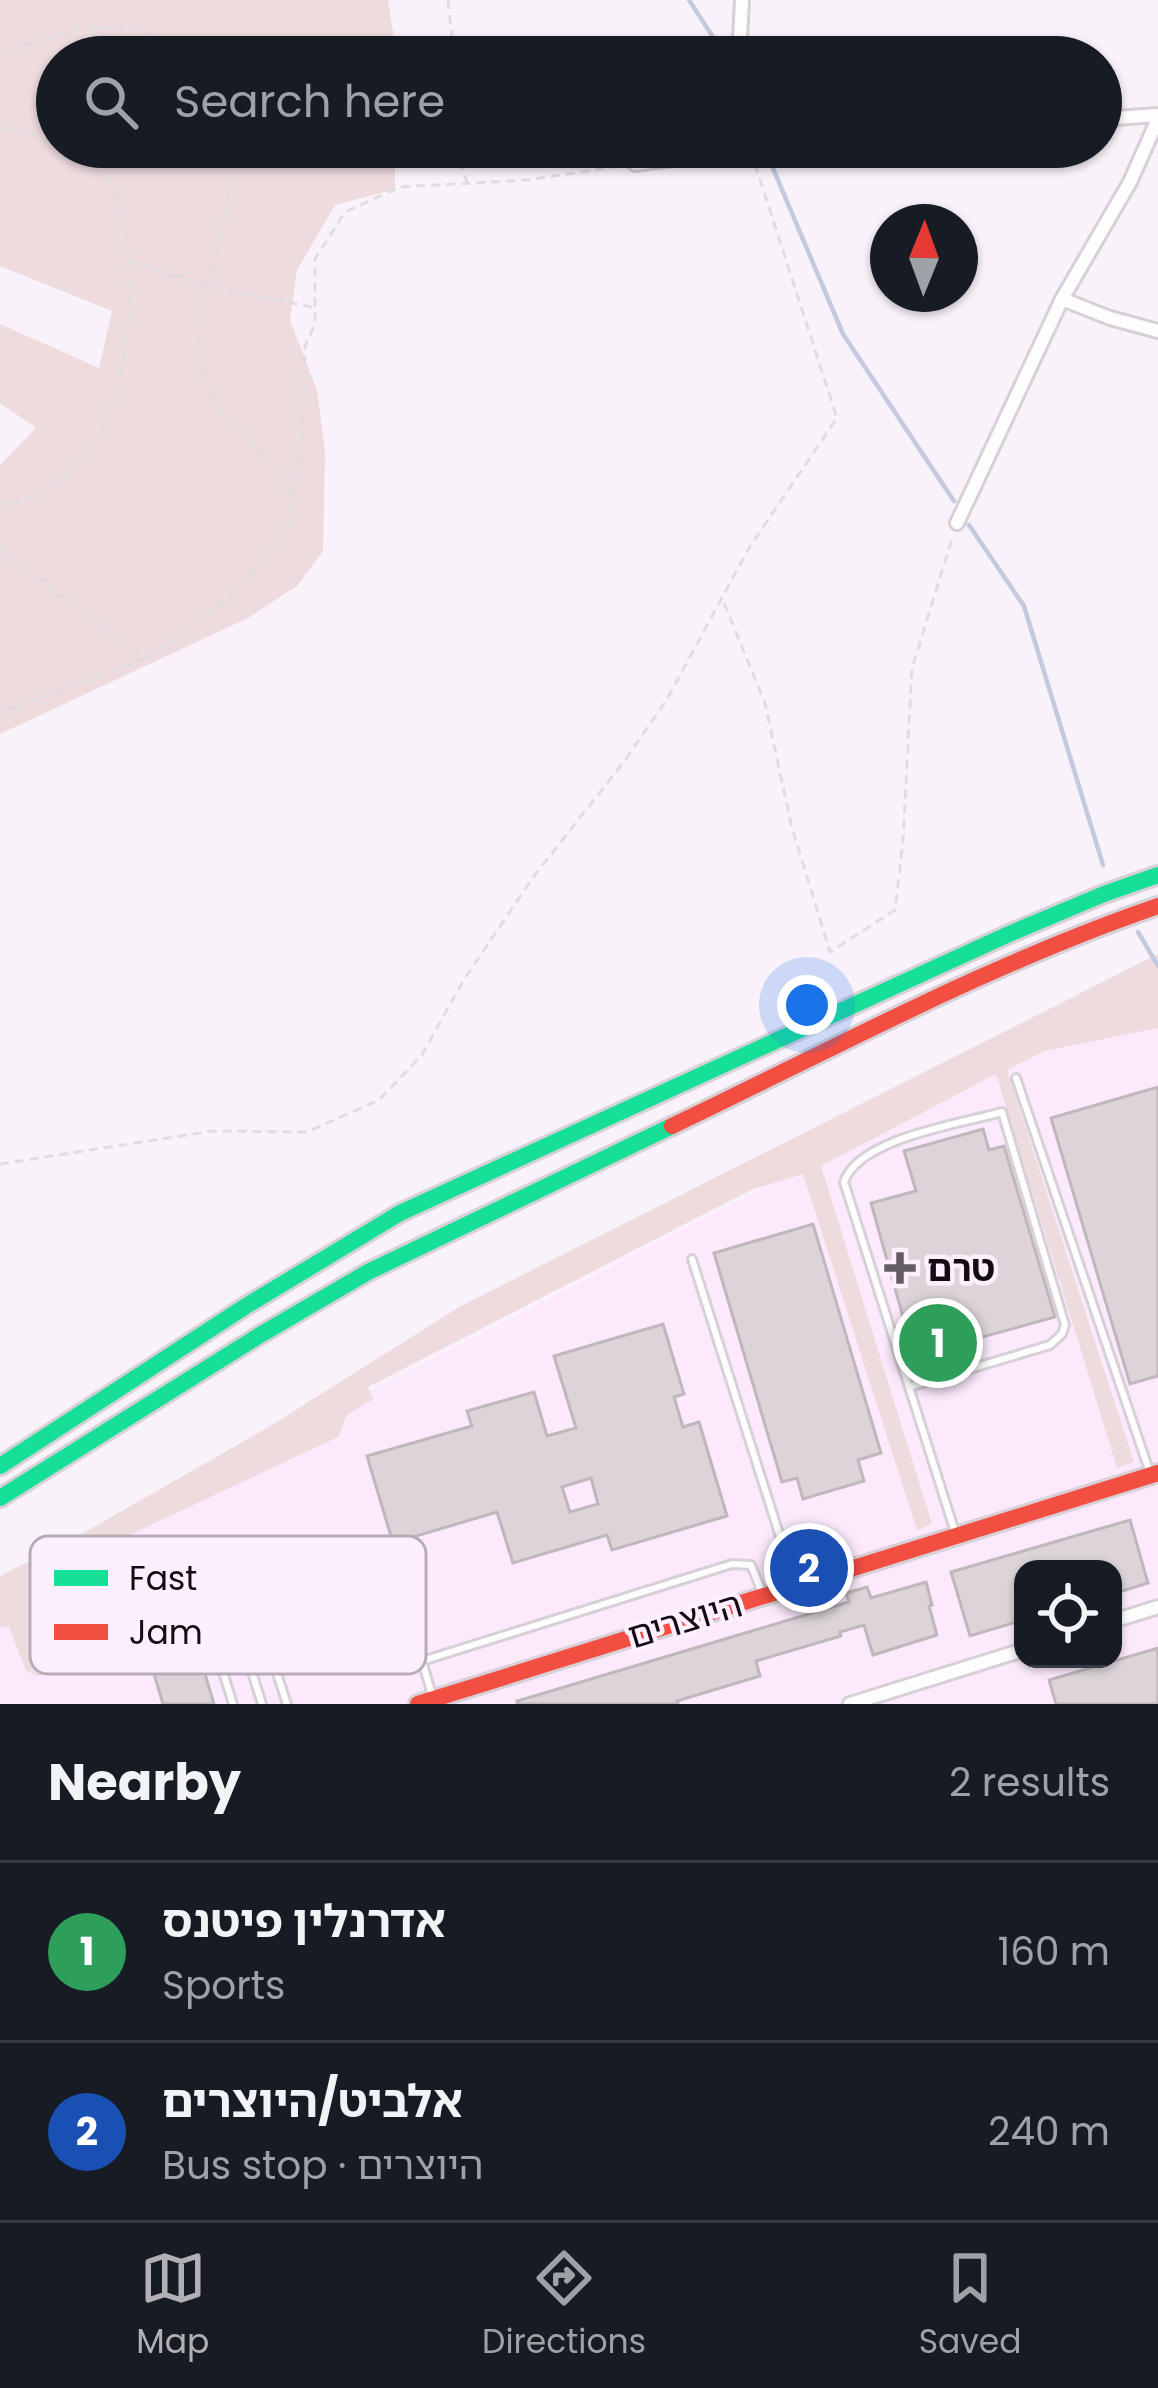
<!DOCTYPE html>
<html lang="en">
<head>
<meta charset="utf-8">
<style>
  body { margin:0; font-family:Poppins,"Noto Sans Hebrew",sans-serif; background:#20242c; color:#f1f3f6 }
  .controls { position:absolute; right:36px; bottom:36px; display:grid; overflow:hidden; border-radius:24px; box-shadow:0 3px 9px #0004 }
  .controls button { width:108px; height:108px; display:grid; place-items:center; padding:0; border:0; border-bottom:3px solid #363941; background:#171b24; color:#f1f3f6; font:60px sans-serif }
  .compass { position:absolute; left:870px; top:204px; width:108px; height:108px; border-radius:50%; background:#171b24; box-shadow:0 3px 9px #0004; rotate:1deg }
  .you { position:absolute; left:807px; top:1005px; width:42px; height:42px; margin:-30px; border:9px solid #fff; border-radius:50%; background:#1a73e8; box-shadow:0 0 0 18px #1a73e833 }
  .badge { display:grid; place-items:center; width:78px; height:78px; border-radius:50%; background:#b2b0b4; color:#fff; font-size:39px; font-weight:700 }
  .pin { position:absolute; translate:-50% -50%; border:6px solid #fff; box-shadow:0 3px 12px #0006 }
  .list { margin:0; padding:0; list-style:none }
  h2 { display:flex; justify-content:space-between; align-items:center; height:156px; margin:0; padding:0 48px; font-size:51px }
  h2 small { font-size:39px; font-weight:400; color:#9ea1a6 }
  .list li { display:grid; grid-template-columns:78px 1fr auto; gap:36px; align-items:center; box-sizing:border-box; height:180px; padding:0 48px; border-top:3px solid #363941 }
  .list b { display:block; font-size:45px; white-space:nowrap }
  .list p { margin:0; font-size:39px; white-space:nowrap; color:#9ea1a6 }
  .list em { font-size:39px; font-style:normal; color:#9ea1a6 }
  .icon { flex:none; width:66px; height:66px; fill:none; stroke:currentColor; stroke-width:2; stroke-linecap:round; stroke-linejoin:round }
  .map { position:relative; flex:none; width:1158px; height:1704px; overflow:hidden }
  .search { position:absolute; background:#171b24; box-shadow:0 3px 9px #0004; left:36px; right:36px; top:36px; height:132px; display:flex; align-items:center; gap:30px; box-sizing:border-box; padding:0 42px; border-radius:66px; color:#9ea1a6; font-size:45px }
  .sheet { height:516px; background:#171b24 }
  nav { display:flex; justify-content:space-around; align-items:center; box-sizing:border-box; height:168px; border-top:3px solid #363941; background:#171b24; font-size:33px; color:#9ea1a6 }
  nav a { display:grid; justify-items:center; gap:6px }
  nav .on { color:#b2b0b4 }
  .map>svg:first-child { display:block }
  .built { fill:#fceafc; fill-rule:evenodd }
  .green { fill:#eddbde }
  .lines { fill:none; stroke-linecap:round; stroke-linejoin:round }
  .stream { stroke:#c4c9df; stroke-width:4.5 }
  .building { fill:#dcd4d9; stroke:#bfb7bc; stroke-width:3; fill-rule:evenodd }
  .lane-casing { stroke:#d7d0d7; stroke-width:12 }
  .street-casing { stroke:#d7d0d7; stroke-width:18 }
  .fast-casing { stroke:#d7d0d7; stroke-width:22 }
  .jam-casing { stroke:#d7d0d7; stroke-width:22 }
  .path { stroke:#dfdddf; stroke-width:3; stroke-dasharray:9 6; stroke-linecap:butt }
  .lane { stroke:#fefdfe; stroke-width:6 }
  .street { stroke:#fefdfe; stroke-width:12 }
  .fast { stroke:#16e098; stroke-width:16 }
  .jam { stroke:#f24e42; stroke-width:16 }
  .poi-dot { fill:#645d64; stroke:#feeffe; stroke-width:4.5 }
  .labels { text-anchor:middle; dominant-baseline:central; stroke-width:9; stroke-linejoin:round; paint-order:stroke }
  .poi-label { font-size:36px; font-weight:bold; fill:#130d13; stroke:#feeffe; text-anchor:start }
  .street-label { font-size:36px; fill:#130d13; stroke:#feeffe }
  .key { fill:#feeffe; stroke:#b8abb8; stroke-width:3 }
  .key-label { font-size:33px; fill:#130d13 }
</style>
</head>
<body>
<div class="map">
<svg width="1158" height="1704" viewBox="0 0 1158 1704">
  <rect width="100%" height="100%" fill="#faf2fa"/>
  <!-- built -->
  <path class="built" d="M1158,984V1704H0V1582ZM1023,1569H1113V1659H1023Z"/>
  <!-- green -->
  <path class="green" d="M0,0H388L397,57H57V147H395V189L335,205L297,270L290,320L317,390L325,453L323,551L297,586L248,618L0,734V465L36,428L0,403V324L99,368L112,311L0,266Z
    M1158,954V1028L1044,1051L1007,1070L1134,1462L1117,1468L996,1074L821,1166L932,1524L917,1530L803,1174L751,1190L368,1387L373,1399L347,1415L338,1437L85,1556L86,1575L111,1651L38,1676L26,1671L9,1626L0,1628V1576L71,1540L272,1425L459,1307Z"/>
  <g class="lines">
    <!-- stream -->
    <path class="stream" d="M689,0L726,57
      M764,147L843,334L954,501
      M969,525L1024,606L1103,865
      M1138,932L1158,966"/>
  </g>
  <!-- building -->
  <path class="building" d="M1158,1087V1376L1130,1384L1051,1118Z
    M983,1129L989,1150L1004,1146L1055,1317L914,1356L871,1203L916,1191L904,1151Z
    M813,1224L881,1453L858,1460L864,1481L803,1499L797,1478L782,1482L714,1253Z
    M663,1324L684,1394L674,1397L683,1427L699,1422L727,1516L612,1550L607,1535L513,1563L497,1512L393,1543L367,1456L472,1426L467,1411L534,1392L547,1436L576,1428L554,1356ZM591,1478L598,1504L570,1512L562,1487Z
    M1130,1520L1148,1583L1113,1594V1569H1023V1620L970,1636L951,1572Z
    M168,1550L214,1704H163L152,1667L140,1670L124,1617L136,1613L121,1564Z
    M926,1582L932,1605L929,1606L937,1635L873,1655L864,1625L840,1632L841,1636L756,1661L760,1676L677,1701L678,1704H517V1701L849,1602L846,1593L867,1587L871,1598Z
    M1158,1648V1704H1056L1049,1680Z"/>
  <g class="lines">
    <defs>
      <path id="lane" d="M1016,1078L1150,1473
        M692,1259L794,1581
        M909,1387L1050,1345L1062,1334L1065,1325L1002,1112C960,1124 859,1138 844,1182L955,1532
        M249,1589L287,1704
        M433,1698L422,1661L732,1564L751,1565L762,1592
        M233,1704L209,1628L213,1621L231,1616L236,1621L262,1704"/>
      <path id="street" d="M739,57L742,0
        M1101,119L1158,115
        M635,164L761,147
        M1062,299L1110,318L1158,331
        M957,523L1062,299L1130,182L1158,119
        M1113,1621L1158,1607
        M850,1704L1023,1650"/>
      <path id="fast" d="M0,1466L246,1306L400,1213L1009,934L1104,894L1158,875
        M0,1498L260,1335L368,1272L672,1126"/>
      <path id="jam" d="M672,1126C831,1050 991,963 1158,906
        M418,1704L1158,1473"/>
    </defs>
    <!-- lane casing -->
    <use href="#lane" class="lane-casing"/>
    <!-- street casing -->
    <use href="#street" class="street-casing"/>
    <!-- fast casing -->
    <use href="#fast" class="fast-casing"/>
    <!-- jam casing -->
    <use href="#jam" class="jam-casing"/>
    <!-- path -->
    <path class="path" d="M448,0L454,57
      M0,53L78,29L135,28L183,50L187,57
      M0,127L35,135L109,177L126,229L130,308L120,385L90,453L45,495L0,505
      M238,147L240,151L230,180L220,245L207,286L196,353L218,409L272,463L292,499
      M455,147L467,182
      M129,261L207,286L312,307
      M0,549L145,659L0,713
      M724,603L765,703L792,828L830,952L895,910L903,841L912,668L953,536
      M145,659L228,599L288,527L302,443L305,346L315,324V259L345,212L400,187L527,180L621,166
      M0,1164L213,1131L307,1132L379,1100L422,1055L463,981L534,876L623,763L666,701L749,548L837,418L754,161"/>
    <!-- lane -->
    <use href="#lane" class="lane"/>
    <!-- street -->
    <use href="#street" class="street"/>
    <!-- fast -->
    <use href="#fast" class="fast"/>
    <!-- jam -->
    <use href="#jam" class="jam"/>
  </g>
  <!-- markers -->
  <path class="poi-dot" d="M894 1250h12v12h12v12h-12v12h-12v-12h-12v-12h12z"/>
  <g class="labels">
    <!-- poi labels -->
    <g class="poi-label">
      <text x="927" y="1268">טרם</text>
    </g>
    <!-- street labels -->
    <g class="street-label">
      <text transform="translate(685 1620) rotate(-17)">היוצרים</text>
    </g>
  </g>
  <!-- legend -->
  <rect x="30" y="1536" width="396" height="138" rx="18" class="key"/>
  <rect x="54" y="1570" width="54" height="16" fill="#16e098"/>
  <rect x="54" y="1624" width="54" height="16" fill="#f24e42"/>
  <g class="key-label">
    <text x="129" y="1590">Fast</text>
    <text x="129" y="1644">Jam</text>
  </g>
</svg>
<div class="controls">
<button><svg class="icon" aria-label="locate" viewBox="0 0 24 24"><circle cx="12" cy="12" r="6"/><path d="M12 2v4M12 18v4M2 12h4M18 12h4"/></svg></button>
</div>
<svg class="compass" viewBox="-18 -18 36 36"><path d="M0-13l5 13h-10z" fill="#e53935"/><path d="M0 13l5-13h-10z" fill="#9ea1a6"/></svg>
<div class="you"></div>
<div class="pin badge" style="left:938px;top:1343px;background:#2e9e5b">1</div>
<div class="pin badge" style="left:809px;top:1568px;background:#1a4fb4">2</div>
<div class="search"><svg class="icon" aria-label="search" viewBox="0 0 24 24"><circle cx="10" cy="10" r="6"/><path d="M15 15l6 6"/></svg>Search here</div>
</div>
<section class="sheet">
<h2>Nearby<small>2 results</small></h2>
<ul class="list">
<li><span class="badge" style="background:#2e9e5b">1</span><div><b>אדרנלין פיטנס</b><p>Sports</p></div><em>160 m</em></li>
<li><span class="badge" style="background:#1a4fb4">2</span><div><b>אלביט/היוצרים</b><p>Bus stop · היוצרים</p></div><em>240 m</em></li>
</ul>
</section>
<nav>
<a class="on"><svg class="icon" aria-label="map" viewBox="0 0 24 24"><path d="M3 6l6-2 6 2 6-2v14l-6 2-6-2-6 2zM9 4v14M15 6v14"/></svg>Map</a>
<a><svg class="icon" aria-label="directions" viewBox="0 0 24 24"><path d="M12 3l9 9-9 9-9-9zM9 14v-3h6M13 9l2 2-2 2"/></svg>Directions</a>
<a><svg class="icon" aria-label="saved" viewBox="0 0 24 24"><path d="M7 4h10v16l-5-4-5 4z"/></svg>Saved</a>
</nav>
</body>
</html>
